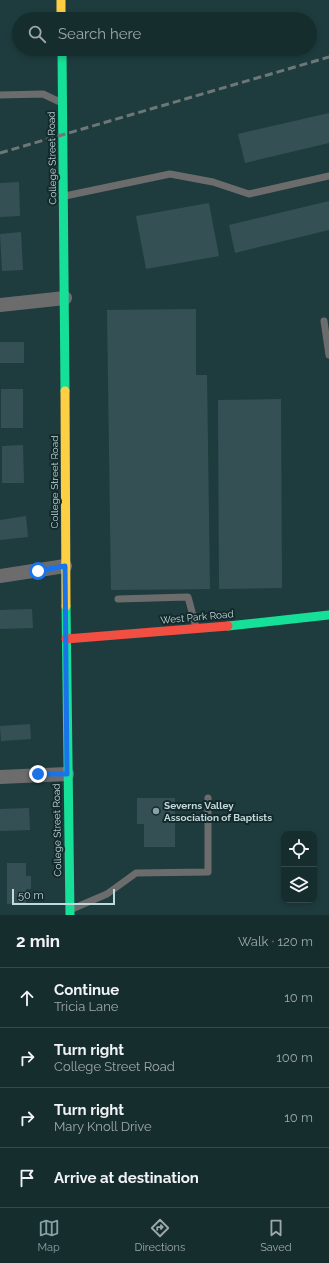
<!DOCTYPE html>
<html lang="en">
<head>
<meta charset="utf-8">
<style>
  body { margin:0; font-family:Raleway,sans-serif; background:#1f3536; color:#f1f3f6 }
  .controls { position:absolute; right:12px; bottom:12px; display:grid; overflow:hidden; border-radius:8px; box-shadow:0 2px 6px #0003 }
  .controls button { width:36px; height:36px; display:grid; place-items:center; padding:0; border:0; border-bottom:1px solid #35494a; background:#162d2e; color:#f1f3f6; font:20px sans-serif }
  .scale { position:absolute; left:12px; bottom:10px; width:103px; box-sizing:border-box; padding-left:4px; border:2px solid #c0d9db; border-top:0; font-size:11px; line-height:14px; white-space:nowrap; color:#c0d9db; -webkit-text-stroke:3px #14292b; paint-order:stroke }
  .stop { position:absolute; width:12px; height:12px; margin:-9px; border:3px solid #1a73e8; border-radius:50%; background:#fff }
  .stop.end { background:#1a73e8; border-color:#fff; box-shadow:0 1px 4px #0008 }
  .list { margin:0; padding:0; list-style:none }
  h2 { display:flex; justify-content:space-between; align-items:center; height:52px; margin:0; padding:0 16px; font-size:17px }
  h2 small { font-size:13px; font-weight:400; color:#9ea8aa }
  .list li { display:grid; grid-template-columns:26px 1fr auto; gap:12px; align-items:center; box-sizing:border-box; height:60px; padding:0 16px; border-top:1px solid #35494a }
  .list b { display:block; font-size:15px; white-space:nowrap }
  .list p { margin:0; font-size:13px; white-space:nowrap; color:#9ea8aa }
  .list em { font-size:13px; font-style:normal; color:#9ea8aa }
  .icon { flex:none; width:22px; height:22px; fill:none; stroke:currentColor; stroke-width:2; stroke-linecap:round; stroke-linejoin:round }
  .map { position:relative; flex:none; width:329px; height:915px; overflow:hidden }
  .search { position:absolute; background:#162d2e; box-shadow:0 2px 6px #0003; left:12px; right:12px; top:12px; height:44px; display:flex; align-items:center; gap:10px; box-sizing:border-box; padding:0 14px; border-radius:22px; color:#9ea8aa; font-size:15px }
  .sheet { height:292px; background:#162d2e }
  nav { display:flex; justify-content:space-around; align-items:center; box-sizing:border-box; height:56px; border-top:1px solid #35494a; background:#162d2e; font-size:11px; color:#9ea8aa }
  nav a { display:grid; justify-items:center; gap:2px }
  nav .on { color:#87a2a4 }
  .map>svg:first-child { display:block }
  .building { fill:#355055 }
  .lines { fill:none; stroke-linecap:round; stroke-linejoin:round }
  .lane { stroke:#6d6c6d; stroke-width:7 }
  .street { stroke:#6d6c6d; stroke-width:14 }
  .fast { stroke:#16e098; stroke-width:9 }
  .slow { stroke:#ffcf43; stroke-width:9 }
  .jam { stroke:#f24e42; stroke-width:9 }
  .rail { stroke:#6e7777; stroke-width:3; stroke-dasharray:8 4; stroke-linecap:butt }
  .route { stroke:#1a73e8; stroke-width:5 }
  .poi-dot { fill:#87a2a4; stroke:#14292b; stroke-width:1.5 }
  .labels { text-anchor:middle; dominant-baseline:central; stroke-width:4; stroke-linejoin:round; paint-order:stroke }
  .street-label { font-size:10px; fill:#c0d9db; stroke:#14292b }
  .poi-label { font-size:10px; font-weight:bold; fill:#c0d9db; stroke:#14292b; text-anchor:start }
</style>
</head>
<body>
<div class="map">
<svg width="329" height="915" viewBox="0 0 329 915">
  <rect width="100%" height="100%" fill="#1e3c3e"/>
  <!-- building -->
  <path class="building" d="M329,113V143L245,163L238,134Z
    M19,182L20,216L0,217V183Z
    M329,201V230L235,253L229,225Z
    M209,203L219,256L146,269L136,216Z
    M21,232L23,270L2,271L0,234Z
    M196,309V375H207L210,589L111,590L107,310Z
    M0,342H24V363H0Z
    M1,389H23V428H1Z
    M281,399L282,588L219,589L218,400Z
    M23,445L24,483H2V446Z
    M26,516L28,537L0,540V520Z
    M32,609L33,628L0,629V610Z
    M30,724L31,739L1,741L0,726Z
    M137,798H175V847H144V824H137Z
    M29,808L30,830L0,831V809Z
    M7,863H26V876H31V889H26V903L7,904Z"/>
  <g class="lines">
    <!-- lane -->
    <path class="lane" d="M0,95L43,94L60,102
      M65,196L170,174L213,182L249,194L329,176
      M324,321L329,355
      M118,599L188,597L196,627
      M72,909L107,894L136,873L208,872V798"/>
    <!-- street -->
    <path class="street" d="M0,305L65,298
      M0,576L65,566
      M0,777L67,774"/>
    <!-- fast -->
    <path class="fast" d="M62,49L65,391
      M66,606L70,915
      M228,626L329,615"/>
    <!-- slow -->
    <path class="slow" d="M61,0V19
      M65,391L66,606"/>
    <!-- jam -->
    <path class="jam" d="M66,639L228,626"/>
    <!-- rail -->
    <path class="rail" d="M0,153L329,57"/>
  </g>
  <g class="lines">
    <!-- route -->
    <path class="route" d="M38,774H67L65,566L38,571"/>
  </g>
  <!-- markers -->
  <circle class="poi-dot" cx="156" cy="811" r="4"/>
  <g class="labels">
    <!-- street labels -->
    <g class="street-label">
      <text transform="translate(52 158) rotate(-91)">College Street Road</text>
      <text transform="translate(54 482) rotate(-90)">College Street Road</text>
      <text transform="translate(197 617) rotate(-5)">West Park Road</text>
      <text transform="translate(57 830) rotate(-91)">College Street Road</text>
    </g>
    <!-- poi labels -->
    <g class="poi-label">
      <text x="164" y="805">Severns Valley<tspan x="164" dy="12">Association of Baptists</tspan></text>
    </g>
  </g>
</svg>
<div class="controls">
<button><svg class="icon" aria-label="locate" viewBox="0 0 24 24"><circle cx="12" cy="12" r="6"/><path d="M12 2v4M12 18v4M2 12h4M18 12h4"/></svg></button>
<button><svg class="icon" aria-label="layers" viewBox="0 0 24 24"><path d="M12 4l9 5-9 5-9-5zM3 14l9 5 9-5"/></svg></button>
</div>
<div class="scale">50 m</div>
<div class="stop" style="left:38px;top:571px"></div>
<div class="stop end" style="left:38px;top:774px"></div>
<div class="search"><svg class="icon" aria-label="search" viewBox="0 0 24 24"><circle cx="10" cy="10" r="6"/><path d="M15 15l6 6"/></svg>Search here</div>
</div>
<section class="sheet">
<h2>2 min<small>Walk · 120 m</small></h2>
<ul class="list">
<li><svg class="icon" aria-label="ahead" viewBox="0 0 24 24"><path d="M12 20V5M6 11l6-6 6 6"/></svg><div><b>Continue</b><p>Tricia Lane</p></div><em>10 m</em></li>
<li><svg class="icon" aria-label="right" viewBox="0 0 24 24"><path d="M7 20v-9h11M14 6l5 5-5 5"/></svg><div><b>Turn right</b><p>College Street Road</p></div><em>100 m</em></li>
<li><svg class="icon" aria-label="right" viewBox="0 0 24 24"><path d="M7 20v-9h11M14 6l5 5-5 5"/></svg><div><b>Turn right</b><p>Mary Knoll Drive</p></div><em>10 m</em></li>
<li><svg class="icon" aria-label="arrive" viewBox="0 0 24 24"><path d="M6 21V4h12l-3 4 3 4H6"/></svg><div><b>Arrive at destination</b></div></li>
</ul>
</section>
<nav>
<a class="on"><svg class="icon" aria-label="map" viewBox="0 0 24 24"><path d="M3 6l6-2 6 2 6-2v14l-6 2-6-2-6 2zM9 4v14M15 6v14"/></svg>Map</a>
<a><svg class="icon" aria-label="directions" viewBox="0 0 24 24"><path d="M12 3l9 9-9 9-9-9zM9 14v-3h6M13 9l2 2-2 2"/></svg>Directions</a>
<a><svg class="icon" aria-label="saved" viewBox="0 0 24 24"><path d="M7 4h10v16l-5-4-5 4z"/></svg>Saved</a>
</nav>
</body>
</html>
